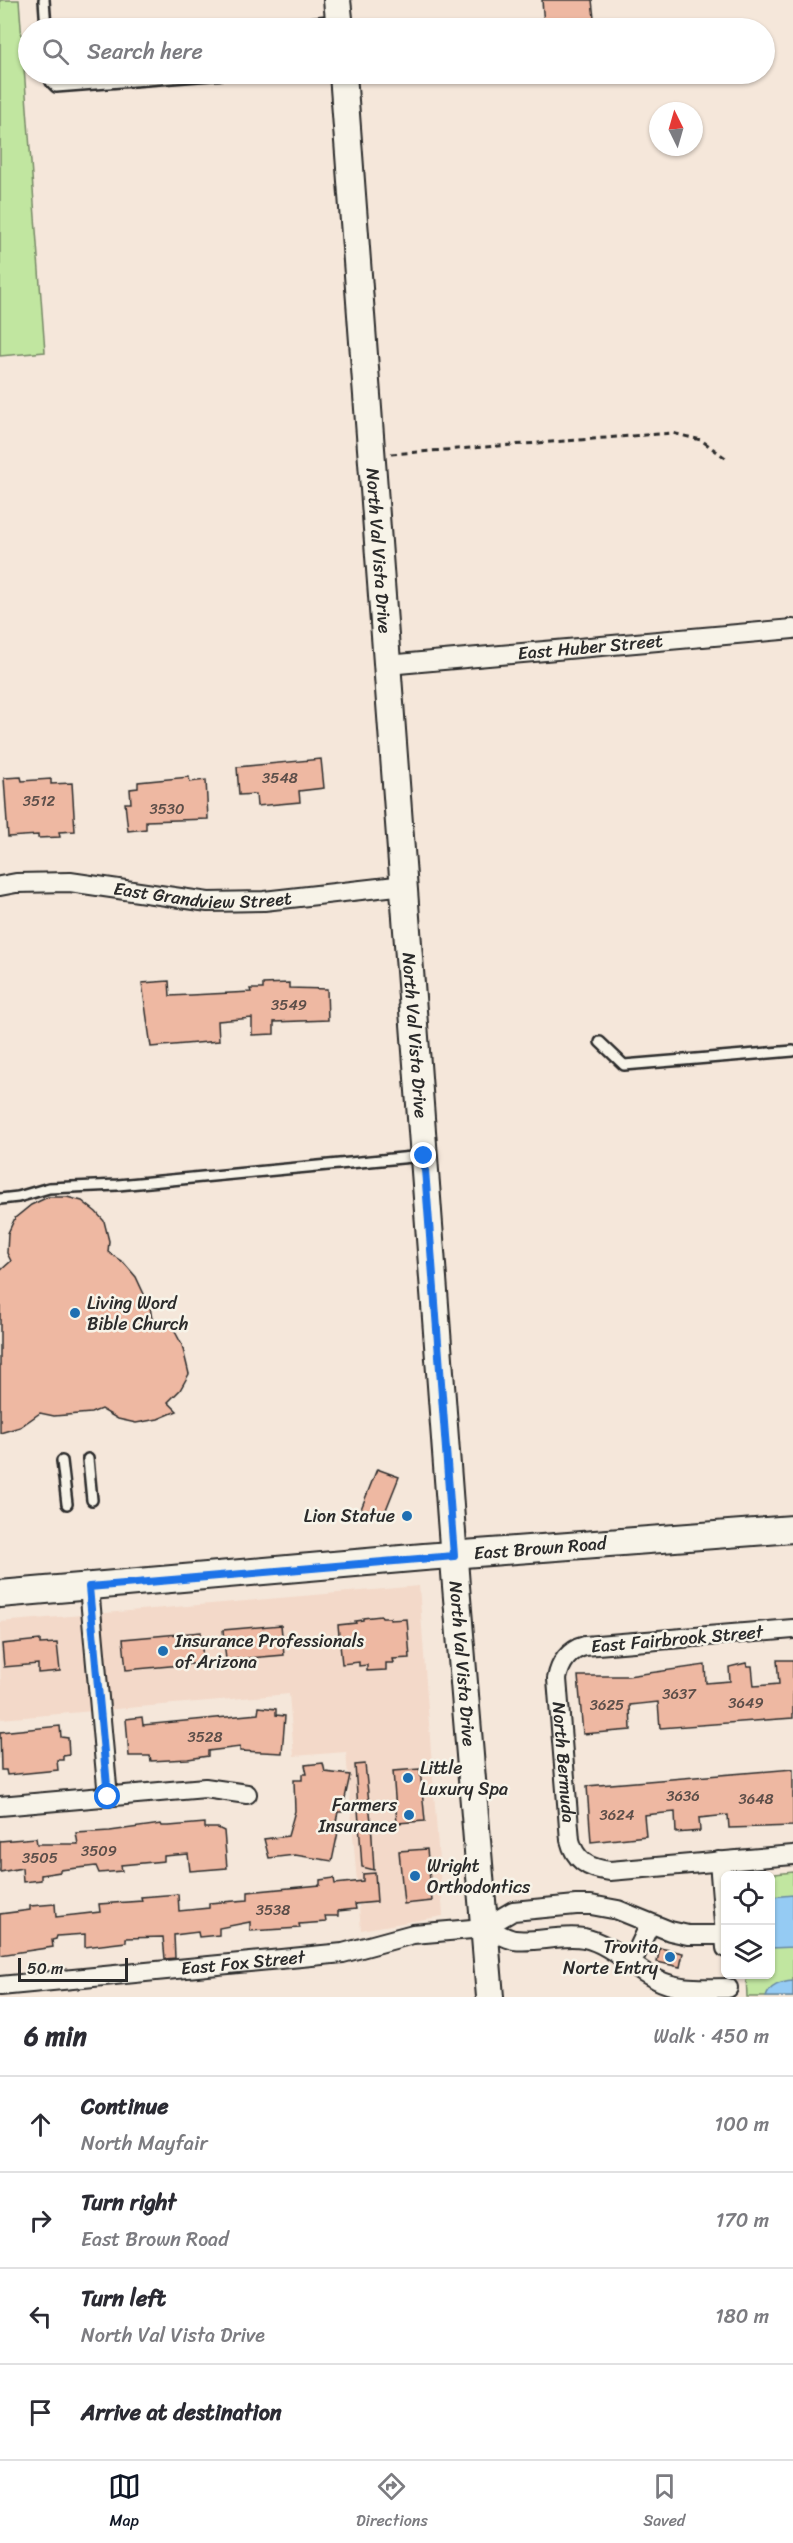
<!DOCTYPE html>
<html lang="en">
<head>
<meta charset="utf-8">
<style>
  body { margin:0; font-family:Sriracha,sans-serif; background:#f2f2f3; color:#2b2b33 }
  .controls { position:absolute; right:18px; bottom:18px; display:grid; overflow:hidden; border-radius:9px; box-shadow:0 2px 4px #0004 }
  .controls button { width:54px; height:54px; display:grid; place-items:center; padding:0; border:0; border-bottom:2px solid #e1e1e2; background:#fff; color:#2b2b33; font:30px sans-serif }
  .compass { position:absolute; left:649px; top:102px; width:54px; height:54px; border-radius:50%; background:#fff; box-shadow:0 2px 4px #0004; rotate:355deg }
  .scale { position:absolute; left:18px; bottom:15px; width:110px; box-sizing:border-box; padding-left:6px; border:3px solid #2b2b2b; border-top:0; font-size:16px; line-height:21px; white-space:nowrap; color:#2b2b2b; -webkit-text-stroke:4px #f7f3e8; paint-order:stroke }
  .stop { position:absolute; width:18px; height:18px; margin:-14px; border:4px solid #1a73e8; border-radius:50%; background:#fff }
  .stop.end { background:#1a73e8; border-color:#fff; box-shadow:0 2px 6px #0008 }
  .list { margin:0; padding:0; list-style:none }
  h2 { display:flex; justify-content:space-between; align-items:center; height:78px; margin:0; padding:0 24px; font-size:26px }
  h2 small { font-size:20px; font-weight:400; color:#7c7c81 }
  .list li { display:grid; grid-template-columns:39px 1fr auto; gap:18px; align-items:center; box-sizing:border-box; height:96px; padding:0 24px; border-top:2px solid #e1e1e2 }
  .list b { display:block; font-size:22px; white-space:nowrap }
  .list p { margin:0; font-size:20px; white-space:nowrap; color:#7c7c81 }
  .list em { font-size:20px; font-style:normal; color:#7c7c81 }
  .icon { flex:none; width:33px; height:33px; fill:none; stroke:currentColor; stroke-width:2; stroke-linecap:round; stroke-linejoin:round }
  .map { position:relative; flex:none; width:793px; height:1997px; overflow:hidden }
  .search { position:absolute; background:#fff; box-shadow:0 2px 4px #0004; left:18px; right:18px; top:18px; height:66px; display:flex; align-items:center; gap:15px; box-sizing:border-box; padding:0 21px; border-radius:33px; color:#7c7c81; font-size:22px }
  .sheet { height:462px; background:#fff }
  nav { display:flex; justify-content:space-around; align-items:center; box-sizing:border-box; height:84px; border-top:2px solid #e1e1e2; background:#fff; font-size:16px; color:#7c7c81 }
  nav a { display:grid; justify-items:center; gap:3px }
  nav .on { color:#111827 }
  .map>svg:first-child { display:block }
  .built { fill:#f3d9c9 }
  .green { fill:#c1e6a0; stroke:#768866; stroke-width:1.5 }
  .water { fill:#95cbf3; stroke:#6b8ba3; stroke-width:1.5 }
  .building { fill:#eeb8a2; stroke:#2b2b2b; stroke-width:1.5 }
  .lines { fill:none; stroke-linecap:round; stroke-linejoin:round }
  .lane-casing { stroke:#2b2b2b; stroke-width:14 }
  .street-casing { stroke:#2b2b2b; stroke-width:22 }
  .secondary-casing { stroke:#2b2b2b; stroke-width:30 }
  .path { stroke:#2b2b2b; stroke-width:3; stroke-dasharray:6 4.5; stroke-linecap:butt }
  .lane { stroke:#f7f3e8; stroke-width:9 }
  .street { stroke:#f7f3e8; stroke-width:18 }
  .secondary { stroke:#f7f3e8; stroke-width:26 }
  .route { stroke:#1a73e8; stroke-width:8 }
  .poi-dot { fill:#1f6fb2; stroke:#f7f3e8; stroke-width:2 }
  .labels { text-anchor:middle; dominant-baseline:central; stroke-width:5; stroke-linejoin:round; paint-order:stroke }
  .number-label { font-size:15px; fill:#5c4e49 }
  .street-label { font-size:18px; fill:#2b2b2b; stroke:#f7f3e8 }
  .poi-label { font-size:18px; fill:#2b2b2b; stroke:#f7f3e8; text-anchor:start }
</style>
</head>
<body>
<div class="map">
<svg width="793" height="1997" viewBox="0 0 793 1997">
  <rect width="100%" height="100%" fill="#f5e7da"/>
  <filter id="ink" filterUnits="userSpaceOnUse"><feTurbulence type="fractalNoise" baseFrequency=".0167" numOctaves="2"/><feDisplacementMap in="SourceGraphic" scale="12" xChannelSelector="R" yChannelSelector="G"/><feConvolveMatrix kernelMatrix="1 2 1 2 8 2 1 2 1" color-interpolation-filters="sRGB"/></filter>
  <g filter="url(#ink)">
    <!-- built -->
    <path class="built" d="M419,1586L443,1916L361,1930L346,1752L294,1756L289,1694L1,1719L0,1622Z"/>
    <!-- green -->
    <path class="green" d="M0,0H19L45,352L0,356Z
      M793,1872V1997H747L746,1975L770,1974V1876L765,1875Z"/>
    <!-- water -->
    <path class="water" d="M793,1895V1947L771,1948V1897Z
      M793,1981V1997H766C770,1985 781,1982 793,1981Z"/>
    <!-- building -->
    <path class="building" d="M542,0H592L595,28H561V23L544,25Z
      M321,759L324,788L299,791L300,802L257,806L256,794L239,795L237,767Z
      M21,777L22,781L51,779V784L72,783L75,831L59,832L60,837L38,838V835L8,837L4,778Z
      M189,777L190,782L206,780L208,819L146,821V829L128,831L125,803H131L130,789L138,788V782Z
      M169,981L170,996L251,992L250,989H263V984L289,983V988L327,989L328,1020L274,1022V1034L252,1035V1018L218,1021L219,1041L151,1047L142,983Z
      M48,1197H67L82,1201L96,1212L104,1221L109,1241L108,1252L124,1263L136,1277L150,1307L152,1319L163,1322L173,1328L182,1345L189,1374L180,1390L168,1402L177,1411L158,1419L136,1423L118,1419L101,1409L91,1413L54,1416L40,1413L20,1427L0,1433V1271L11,1261L7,1253L8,1233L15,1218L31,1205Z
      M377,1469L399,1477L383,1517L361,1509Z
      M381,1616L382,1618H390V1620L407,1619L410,1658L393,1659L394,1663H386V1670L367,1671V1665L359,1666V1662L342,1664L338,1625L356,1623L355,1621L363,1620V1618Z
      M281,1625L284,1655L226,1660L223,1630Z
      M201,1632L203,1663L126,1670L123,1639Z
      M40,1640V1644L57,1643L60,1671L38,1673V1664L4,1667L2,1644Z
      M777,1660H793V1718L660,1728L658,1702L630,1705L631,1730L583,1734L578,1676H628L705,1665L706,1683L730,1681L729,1667L746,1663L747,1666H752L754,1686L779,1684Z
      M259,1707L276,1709V1715L285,1716L282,1753L240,1751V1747L208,1751V1756L188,1759L151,1761L150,1756H129L126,1719L142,1717L143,1725L258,1714Z
      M60,1726L61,1737L68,1738L69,1755L63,1756V1760H57L58,1770L7,1775L6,1770H1L0,1732Z
      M323,1763L325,1772L350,1775L342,1812H338L334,1831L338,1832L332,1861L295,1855L269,1858L264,1839L288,1836L295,1811L294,1780H302V1774H307L305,1765Z
      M365,1764L371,1822L374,1870L362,1867L355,1765Z
      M420,1769L425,1821L397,1823L393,1771Z
      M793,1769V1826L729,1828L728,1815L699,1818L700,1831L676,1833L675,1812L644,1815L646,1836L591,1842L587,1786Z
      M205,1823V1828H218L224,1831L227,1868L190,1871L188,1854L164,1856V1861L121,1865L122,1871L99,1873L96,1866L60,1870V1872L41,1875V1880L23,1882L22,1868L0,1872V1841L36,1838L37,1844H78L76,1833L110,1831L161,1824L162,1826H169Z
      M427,1849L432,1901L404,1904L399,1851Z
      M375,1873L377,1902L355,1904L356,1909L338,1911V1916H325L326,1922L299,1924L300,1928L250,1931V1922L219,1928V1935L199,1937L198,1932L174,1935L175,1958L165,1959L163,1937L126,1938V1942L85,1947V1934L57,1936L56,1939L52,1940L53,1947L0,1955V1914L30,1910V1906L55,1904L56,1917L100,1912L99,1904L142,1901L141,1897L178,1894L179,1911L209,1908V1903L248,1900V1892L320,1885V1880L334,1878L335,1884L363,1881V1874Z
      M660,1948L683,1953L680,1967L657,1962Z"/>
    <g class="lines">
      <defs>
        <path id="lane" d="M44,0L46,28
          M247,28L269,27
          M269,28L336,20
          M50,74L51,82L56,87L224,74
          M600,1042L624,1065L793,1051
          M0,1199L18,1197L49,1188L118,1185L423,1156
          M88,1459L92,1500
          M62,1461L67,1504"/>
        <g id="street">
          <path id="s1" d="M387,665L793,629"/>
          <path id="s2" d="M0,886L16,883L70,882L208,902L264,901L405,885"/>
          <path d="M89,1587L108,1797"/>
          <path id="s3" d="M793,1629L585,1646C569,1650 560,1663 557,1679L570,1840C575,1861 589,1869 610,1871L793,1855"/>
          <path d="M0,1806L205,1788L247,1794"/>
          <path d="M719,1861L726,1948"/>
          <path d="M484,1928C494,1931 505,1938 514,1940C536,1943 560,1934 584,1938C612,1944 631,1967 656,1979C678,1991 704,1988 728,1988"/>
          <path d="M632,1962L650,1924"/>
          <path id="s4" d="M0,1986L343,1953L413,1934L484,1928L513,1911L576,1905H591L618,1910L670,1931L688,1935H725"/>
        </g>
        <g id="secondary">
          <path d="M337,0L340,28"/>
          <path id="s5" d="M343,74L456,1586L490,1997"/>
          <path id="s6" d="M0,1594L424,1557L793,1529"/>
        </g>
      </defs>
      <!-- lane casing -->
      <use href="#lane" class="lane-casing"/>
      <!-- street casing -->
      <use href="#street" class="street-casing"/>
      <!-- secondary casing -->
      <use href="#secondary" class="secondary-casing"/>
      <!-- path -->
      <path class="path" d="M391,454L672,433L701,440L727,459"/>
      <!-- lane -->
      <use href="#lane" class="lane"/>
      <!-- street -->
      <use href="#street" class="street"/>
      <!-- secondary -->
      <use href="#secondary" class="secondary"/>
    </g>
  </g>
  <g class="lines" filter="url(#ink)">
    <!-- route -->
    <path class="route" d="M108,1797L89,1587L454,1556L424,1156"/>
  </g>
  <!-- markers -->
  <g class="poi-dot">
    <circle cx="75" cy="1313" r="6"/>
    <circle cx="407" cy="1516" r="6"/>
    <circle cx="163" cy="1651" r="6"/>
    <circle cx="408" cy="1778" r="6"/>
    <circle cx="409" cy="1815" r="6"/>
    <circle cx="415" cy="1876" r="6"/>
    <circle cx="670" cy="1957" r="6"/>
  </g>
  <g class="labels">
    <!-- number labels -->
    <g class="number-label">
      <text x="280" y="778">3548</text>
      <text x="39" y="801">3512</text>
      <text x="167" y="809">3530</text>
      <text x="289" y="1005">3549</text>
      <text x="679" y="1694">3637</text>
      <text x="746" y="1703">3649</text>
      <text x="607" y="1705">3625</text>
      <text x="205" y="1737">3528</text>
      <text x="683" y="1796">3636</text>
      <text x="756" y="1799">3648</text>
      <text x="617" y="1815">3624</text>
      <text x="99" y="1851">3509</text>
      <text x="40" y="1858">3505</text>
      <text x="273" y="1910">3538</text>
    </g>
    <!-- street labels -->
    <g class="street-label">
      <text stroke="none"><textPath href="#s5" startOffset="478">North Val Vista Drive</textPath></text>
      <text stroke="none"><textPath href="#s1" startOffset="204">East Huber Street</textPath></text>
      <text stroke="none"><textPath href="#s2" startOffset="204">East Grandview Street</textPath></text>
      <text stroke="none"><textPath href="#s5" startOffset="964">North Val Vista Drive</textPath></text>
      <text stroke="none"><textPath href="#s6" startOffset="542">East Brown Road</textPath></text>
      <text transform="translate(677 1639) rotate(-5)">East Fairbrook Street</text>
      <text stroke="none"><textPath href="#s5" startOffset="1594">North Val Vista Drive</textPath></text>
      <text stroke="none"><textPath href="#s3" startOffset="338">North Bermuda</textPath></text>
      <text stroke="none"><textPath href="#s4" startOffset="244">East Fox Street</textPath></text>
    </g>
    <!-- poi labels -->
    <g class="poi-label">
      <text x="87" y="1303">Living Word<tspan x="87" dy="21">Bible Church</tspan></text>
      <text x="395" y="1516" text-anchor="end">Lion Statue</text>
      <text x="175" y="1641">Insurance Professionals<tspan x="175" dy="21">of Arizona</tspan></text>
      <text x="420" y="1768">Little<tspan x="420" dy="21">Luxury Spa</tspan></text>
      <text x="397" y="1805" text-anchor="end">Farmers<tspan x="397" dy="21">Insurance</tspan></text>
      <text x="427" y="1866">Wright<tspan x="427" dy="21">Orthodontics</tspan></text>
      <text x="658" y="1947" text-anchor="end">Trovita<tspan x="658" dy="21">Norte Entry</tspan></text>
    </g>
  </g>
</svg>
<div class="controls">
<button><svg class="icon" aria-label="locate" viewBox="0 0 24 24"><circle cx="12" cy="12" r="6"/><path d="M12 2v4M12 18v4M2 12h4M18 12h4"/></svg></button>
<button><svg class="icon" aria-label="layers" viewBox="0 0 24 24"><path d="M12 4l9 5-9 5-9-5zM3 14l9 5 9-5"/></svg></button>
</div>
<svg class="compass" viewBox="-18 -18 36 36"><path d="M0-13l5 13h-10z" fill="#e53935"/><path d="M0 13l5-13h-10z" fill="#7c7c81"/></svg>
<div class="scale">50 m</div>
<div class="stop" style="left:108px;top:1797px"></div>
<div class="stop end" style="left:424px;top:1156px"></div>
<div class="search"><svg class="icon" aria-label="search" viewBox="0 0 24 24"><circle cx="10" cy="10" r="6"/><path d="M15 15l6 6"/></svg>Search here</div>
</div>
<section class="sheet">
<h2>6 min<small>Walk · 450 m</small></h2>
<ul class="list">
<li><svg class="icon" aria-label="ahead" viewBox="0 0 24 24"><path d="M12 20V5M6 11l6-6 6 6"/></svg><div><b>Continue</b><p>North Mayfair</p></div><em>100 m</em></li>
<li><svg class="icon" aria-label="right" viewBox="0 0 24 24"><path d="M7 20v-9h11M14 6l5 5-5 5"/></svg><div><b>Turn right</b><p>East Brown Road</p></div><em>170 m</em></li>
<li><svg class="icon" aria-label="left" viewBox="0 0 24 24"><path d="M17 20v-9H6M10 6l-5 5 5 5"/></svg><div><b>Turn left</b><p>North Val Vista Drive</p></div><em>180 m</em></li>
<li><svg class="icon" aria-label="arrive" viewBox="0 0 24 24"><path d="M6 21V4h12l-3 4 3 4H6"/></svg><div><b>Arrive at destination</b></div></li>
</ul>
</section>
<nav>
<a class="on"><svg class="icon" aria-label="map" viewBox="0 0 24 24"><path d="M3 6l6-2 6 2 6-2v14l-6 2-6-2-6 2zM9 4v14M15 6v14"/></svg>Map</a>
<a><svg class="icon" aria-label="directions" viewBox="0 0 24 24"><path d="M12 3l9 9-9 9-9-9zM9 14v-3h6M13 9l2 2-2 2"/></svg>Directions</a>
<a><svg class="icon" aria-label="saved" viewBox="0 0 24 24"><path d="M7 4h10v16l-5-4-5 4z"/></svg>Saved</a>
</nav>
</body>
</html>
